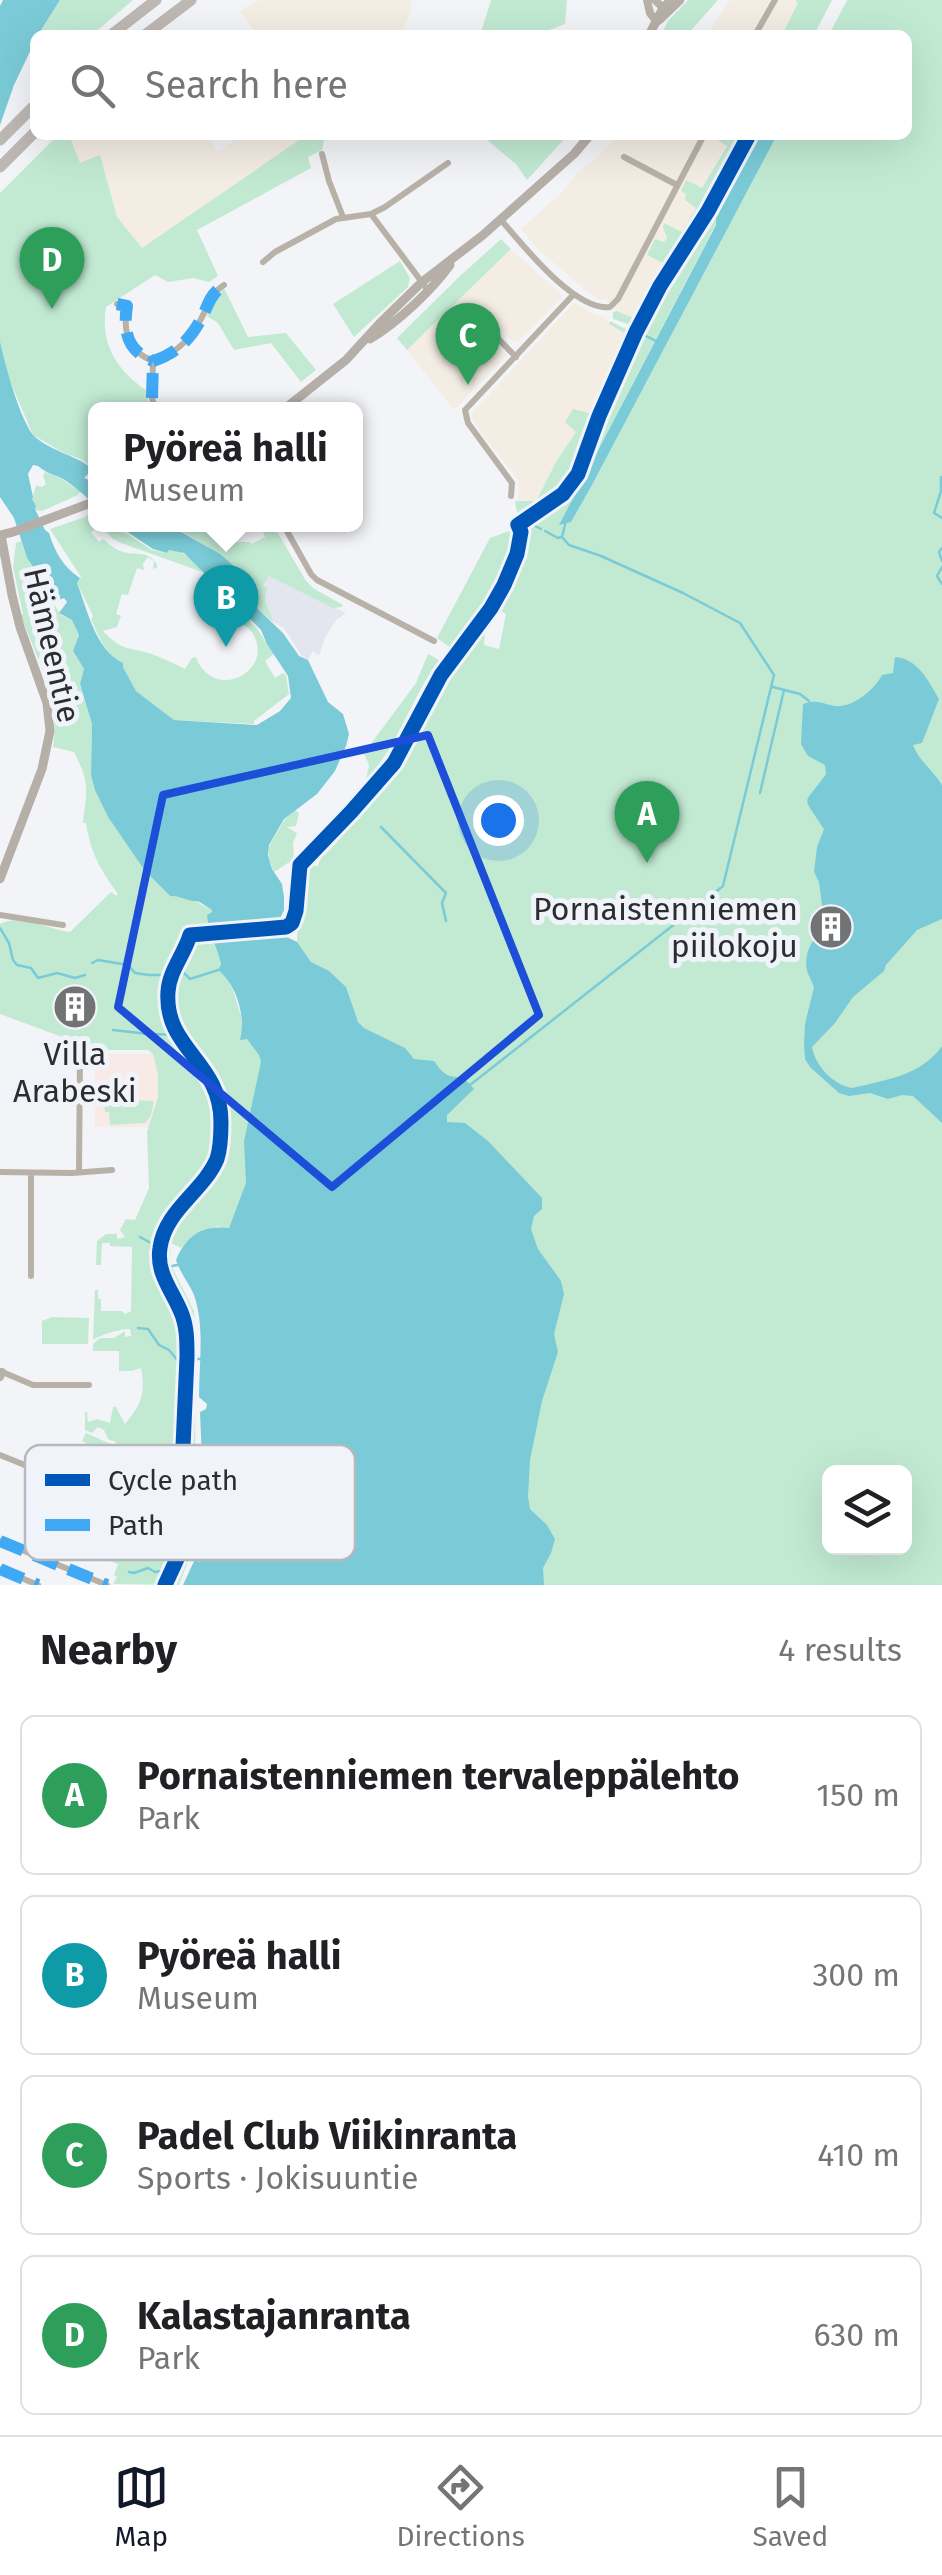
<!DOCTYPE html>
<html lang="en">
<head>
<meta charset="utf-8">
<style>
  body { margin:0; font-family:"Fira Sans",sans-serif; background:#f6f6f6; color:#202124 }
  .controls { position:absolute; right:30px; bottom:30px; display:grid; overflow:hidden; border-radius:15px; box-shadow:0 10px 40px #0002 }
  .controls button { width:90px; height:90px; display:grid; place-items:center; padding:0; border:0; border-bottom:2px solid #e0e0e0; background:#fff; color:#202124; font:50px sans-serif }
  .you { position:absolute; left:498px; top:820px; width:35px; height:35px; margin:-25px; border:8px solid #fff; border-radius:50%; background:#1a73e8; box-shadow:0 0 0 15px #1a73e833 }
  .badge { display:grid; place-items:center; width:65px; height:65px; border-radius:50%; background:#111827; color:#fff; font-size:32px; font-weight:700 }
  .pin { position:absolute; translate:-50% -82px; filter:drop-shadow(0 2px 5px #0008) }
  .pin::after { content:''; position:absolute; top:52px; width:35px; height:30px; background:inherit; clip-path:polygon(0 0,100% 0,50% 100%) }
  .popup { position:absolute; left:88px; top:402px; width:275px; height:130px; box-sizing:border-box; display:grid; place-content:center; border-radius:15px; background:#fff; filter:drop-shadow(0 2px 8px #0005); font-size:32px; white-space:nowrap; color:#757577 }
  .popup b { font-size:38px; color:#202124 }
  .popup::after { content:''; position:absolute; left:50%; top:100%; margin-left:-20px; border:20px solid transparent; border-top-color:#fff }
  .list { margin:0; padding:0; list-style:none }
  h2 { display:flex; justify-content:space-between; align-items:center; height:130px; margin:0; padding:0 40px; font-size:42px }
  h2 small { font-size:32px; font-weight:400; color:#757577 }
  .list li { display:grid; grid-template-columns:65px 1fr auto; gap:30px; align-items:center; box-sizing:border-box; height:160px; margin:0 20px 20px; padding:0 20px; border:2px solid #e0e0e0; border-radius:15px }
  .list b { display:block; font-size:38px; white-space:nowrap }
  .list p { margin:0; font-size:32px; white-space:nowrap; color:#757577 }
  .list em { font-size:32px; font-style:normal; color:#757577 }
  .icon { flex:none; width:55px; height:55px; fill:none; stroke:currentColor; stroke-width:2; stroke-linecap:round; stroke-linejoin:round }
  .map { position:relative; flex:none; width:942px; height:1585px; overflow:hidden }
  .search { position:absolute; background:#fff; box-shadow:0 10px 40px #0002; left:30px; right:30px; top:30px; height:110px; display:flex; align-items:center; gap:25px; box-sizing:border-box; padding:0 35px; border-radius:15px; color:#757577; font-size:38px }
  .sheet { height:850px; background:#fff }
  nav { display:flex; justify-content:space-around; align-items:center; box-sizing:border-box; height:140px; border-top:2px solid #e0e0e0; background:#fff; font-size:28px; color:#757577 }
  nav a { display:grid; justify-items:center; gap:5px }
  nav .on { color:#111827 }
  .map>svg:first-child { display:block }
  .built { fill:#e3e6ef }
  .industrial { fill:#f4ede4 }
  .education { fill:#f8ebe7 }
  .green { fill:#c2ead3; fill-rule:evenodd }
  .water { fill:#7acbd7 }
  .lines { fill:none; stroke-linecap:round; stroke-linejoin:round }
  .stream { stroke:#7acbd7; stroke-width:2.5 }
  .minor { stroke:#b8b1a8; stroke-width:6 }
  .tertiary { stroke:#b8b1a8; stroke-width:8 }
  .secondary { stroke:#b6afa8; stroke-width:9 }
  .motorway { stroke:#bdb8b4; stroke-width:11 }
  .quiet { stroke:#3fa9f5; stroke-width:12; stroke-dasharray:25 12; stroke-linecap:butt }
  .cycleway-casing { stroke:#f1f3fa; stroke-width:21 }
  .cycleway { stroke:#0057b8; stroke-width:15 }
  .marked { fill:none; stroke:#1d4ed8; stroke-width:8; stroke-linejoin:round }
  .labels { text-anchor:middle; dominant-baseline:central; stroke-width:10; stroke-linejoin:round; paint-order:stroke }
  .street-label { font-size:32px; fill:#2c2d2f; stroke:#f1f3fa }
  .poi-label { font-size:32px; fill:#2c2d2f; stroke:#f1f3fa; text-anchor:end }
  .key { fill:#f1f3fa; stroke:#b6b8bd; stroke-width:2.5 }
  .key-label { font-size:28px; fill:#2c2d2f }
</style>
</head>
<body>
<div class="map">
<svg width="942" height="1585" viewBox="0 0 942 1585">
  <rect width="100%" height="100%" fill="#f3f4f8"/>
  <!-- built -->
  <path class="built" d="M269,575L346,613L336,620L326,636L320,653L317,655L313,651L308,660L301,655L284,628L274,623L265,600L267,589L263,587Z"/>
  <!-- industrial -->
  <path class="industrial" d="M258,0H411L410,15L400,35H257L240,11Z
    M730,0H795L799,3L782,35H707Z
    M69,135H207L218,152L242,135H308L302,138L311,168L120,271Z
    M618,135H709L727,145L702,189L685,181L686,194L697,207L682,233L664,224L667,237L664,242L663,263L632,318L617,311L605,299L600,300L584,289L539,250L521,229L562,192L576,174L600,154Z
    M511,249L562,295V298L518,342L512,341L481,312L474,320L507,355L454,410L407,350Z
    M574,303L594,314L606,317L609,324L626,334L589,414L565,421L576,432L557,460L535,501L518,500L519,481L478,429L472,418V413Z"/>
  <!-- education -->
  <path class="education" d="M95,1054H153L158,1075V1097L149,1127H95Z"/>
  <!-- green -->
  <path class="green" d="M60,0H133L92,35H38Z
    M491,0H567L565,24L536,35H480Z
    M688,0H718L687,35H661L668,21Z
    M795,0H832L814,35H782L798,3Z
    M847,0H942V1585H531L404,1080L289,945L297,941L300,884L309,873L304,870L307,865L318,866L322,854L325,855L363,813L359,808L399,759L444,676L486,621L484,645L499,649L506,614L497,609L530,534V527L518,519L515,501H536L557,460L576,432L565,422L573,409L589,413L626,334L609,324L610,321L631,332L639,333L650,309H646L637,327L613,319V312L617,311L633,318L663,263L647,255L655,239L664,242L667,238L663,227L664,223L682,232L696,208L685,200L686,194L681,191L686,180L702,188L727,146L709,135H758L716,216V224L569,506L592,485L777,135H907V35H829ZM830,1472H904V1548H830Z
    M58,135H69L80,163L100,155L117,217L142,248L302,138L308,135H325L322,150L308,157L311,168L197,230L218,276L209,282L193,278L168,282L155,275L106,307C100,343 116,370 146,390L150,409L96,410V472L83,460L64,453L33,435L5,369L0,341V193Z
    M499,135H568L527,180L516,164L488,141Z
    M501,239L511,249L407,350L397,338L459,277Z
    M400,261L410,278L408,287L354,337L333,304Z
    M224,288L248,337L286,333L316,370L301,382L271,343L234,350L218,323L207,316L213,300Z
    M45,472L60,478L80,491L78,495L42,511L35,510L32,499L36,485L42,487L46,484L43,476Z
    M96,510V524L113,525L152,550L167,553L169,550C182,549 195,561 202,572L121,543L113,539L100,525L91,532L99,542L103,539C107,542 113,548 118,550C134,558 149,547 158,567L153,569L154,561L148,557L143,564L144,570L137,568L128,595L122,594L116,614L121,616L117,627L103,631C123,653 130,646 154,655C165,659 175,664 185,669L192,658L196,657C213,703 275,672 253,634C247,624 236,622 228,614L227,606L222,602L207,617L205,615L212,593L217,588L230,604L256,627L274,654L265,661L275,678L283,673L286,675L289,694L254,721V724L174,720L136,691L123,667V663C106,656 98,635 91,619L93,616L77,583L81,577L50,529L85,517Z
    M165,525H210C218,543 231,542 250,542L251,544L265,537L262,530L266,525H279L281,527L276,530L306,581L313,588L343,605L342,607L333,608L269,576L263,586L267,588L265,600L274,623C269,618 261,613 257,606C252,597 252,586 245,577C233,561 183,529 165,525Z
    M518,528C519,572 481,619 455,651L437,638L490,538Z
    M21,541L27,558L54,598L56,601L53,603L61,615L72,620L79,635L73,651L84,669L80,685L92,724L91,775L99,796L108,817L145,871L170,896C180,895 188,900 198,901L200,904L212,910L213,912L207,915C208,933 217,947 221,964L218,970L227,978L233,990L241,1016L242,1030L263,1056L275,1090L233,1232L218,1226L192,1236L181,1248L171,1243L170,1263L194,1311L196,1504L200,1530L179,1585L113,1584L117,1577L114,1575L118,1564L107,1560L117,1537L124,1536V1533L100,1536L98,1516H94L96,1511L100,1513L103,1507L111,1511L116,1502L122,1503L119,1482L97,1472L104,1457L93,1452L94,1448L82,1441L86,1433L115,1446L116,1442L108,1439L104,1430L98,1427L92,1433L85,1430V1412H87L88,1422L97,1419L110,1423L113,1407H116L125,1424C141,1405 146,1393 141,1368L131,1371H119V1351H93V1344L100,1338H114L125,1331V1337L131,1336L130,1329C123,1328 99,1335 93,1340L95,1290H98V1299H101V1311H122L125,1314L131,1311L132,1247L110,1246V1243H102L101,1265H96L97,1241L106,1234H117V1239L125,1237L120,1230L126,1219L135,1220L149,1188L147,1132L158,1097V1075L153,1054L148,1050H97L0,1014V924C21,913 49,930 70,932L111,892L116,896L118,894C100,869 91,854 86,823H83C87,787 90,784 74,752L53,747C61,702 36,656 21,616L23,614L13,567L16,543Z
    M428,654L439,660C411,698 399,745 366,780L369,765L364,753L416,683Z
    M295,810L299,813L296,826L287,827L297,833L293,843L294,859L274,872C266,851 267,848 278,831C284,821 285,817 295,810Z
    M115,1082H132V1100L154,1101L151,1116L145,1123L110,1125L109,1112H105L104,1105H97V1099H114Z
    M52,1317L89,1318L88,1344H42V1321Z"/>
  <!-- water -->
  <path class="water" d="M3,0H60L38,35H35V41L14,85L0,125V6Z
    M758,135H777L592,485L571,522L559,525L716,225V216Z
    M0,341C4,362 21,424 35,437C54,453 78,455 96,472V478L88,474L84,478L96,483V506C85,496 74,485 61,478C52,474 46,473 38,466L33,465L28,474L33,497L32,499L36,506L35,509L45,530L49,533C55,552 63,567 80,578L77,583C87,608 95,650 123,663V667L136,691L174,720L257,725L280,711L291,698L288,676L267,644L261,630L184,553L169,550L167,553L153,549L117,525H156L176,529L220,554L243,574L251,587L258,609L283,633L299,656L308,660L328,702L343,714L349,734L346,746L335,771L317,794L284,819L269,845L268,855L272,869L282,884L284,897V910L278,923L285,936L297,942L311,962L329,971L346,987L358,1022L364,1028L405,1048L414,1059L434,1061C443,1074 448,1078 463,1077L474,1089L447,1115V1122L465,1123L488,1141L542,1198V1209L534,1216L531,1229L538,1249L561,1281L564,1294L554,1334L558,1352L542,1401L530,1460L528,1496L530,1509L547,1525L555,1539L551,1553L543,1568L544,1585H183L196,1557L199,1562L202,1559L203,1541L207,1542L211,1520L205,1514L201,1502L202,1461L200,1412L206,1409L207,1404L199,1397C199,1363 205,1327 194,1295C189,1283 180,1273 176,1260C187,1234 203,1225 229,1228L246,1183L244,1141L261,1062L259,1055L247,1039L240,1040C246,1017 237,985 218,970L221,964C217,946 208,933 207,915L212,912V910L198,901C188,902 180,895 170,896L145,871L108,817L95,790L91,775L92,724L80,684L84,669L73,651L79,635L72,620L59,613L67,602L64,598L56,601L27,558L14,518L0,497Z
    M895,657C918,659 928,680 939,699L922,743L913,745C919,761 933,770 942,785V919L917,930L886,965L884,971L853,997L835,1023L812,1047C815,1065 833,1085 852,1088C885,1080 921,1076 942,1046V1123L913,1096L902,1095L888,1099L870,1093L849,1096L839,1093L810,1067L805,1059L804,1044L805,1024L814,987C814,986 807,972 807,971C803,953 814,932 831,927L832,922L823,912L819,882L814,872L817,847L824,829C801,793 802,808 826,774L825,765L808,756L801,744L803,704C817,699 822,704 835,706C853,708 875,689 882,675L893,673Z"/>
  <g class="lines">
    <!-- stream -->
    <path class="stream" d="M646,336L658,342
      M941,477V491L934,513L942,518
      M533,525L541,529
      M545,531L558,538L561,537
      M942,548L939,552L942,561
      M942,567L937,576L942,584
      M773,687L800,694L809,701
      M760,793L784,690
      M381,827L446,893L442,903L446,921
      M0,928L9,943L13,960L17,965L31,968L38,978L57,973L75,978L85,975
      M92,963L98,960L128,965L135,973L149,975H175L183,972L190,979L218,970
      M113,1030L148,1034
      M154,1034L175,1035
      M470,1085L723,886L774,675L740,623L683,593L601,556L569,545L562,537L566,521
      M140,1237L151,1243L150,1258L154,1267L159,1269
      M168,1267L177,1265
      M138,1328L148,1329L159,1345L169,1350L179,1362L185,1359
      M194,1359H200
      M129,1572L134,1573L148,1568L155,1572L169,1570"/>
    <!-- minor -->
    <path class="minor" d="M755,35L775,0
      M322,154L329,181L343,217
      M624,157L677,185
      M371,214L427,289
      M501,220C522,244 575,312 610,307L618,299L704,135
      M263,262L275,252L336,219L371,214L385,207L448,163
      M117,304L127,306C123,331 127,351 153,361
      M479,319L516,357
      M155,410L152,398L153,361C179,353 194,335 205,311C210,299 213,292 224,285
      M511,496L512,483L468,423L465,410L573,295
      M283,524L311,574L317,580L434,641
      M0,915L63,925
      M0,1172L72,1173L112,1170
      M79,1172L80,1051
      M31,1276V1173
      M0,1371L33,1385H89
      M0,1455L47,1474H56
      M0,1541L107,1585
      M0,1569L38,1585"/>
    <!-- tertiary -->
    <path class="tertiary" d="M647,0L650,13L657,22
      M655,0L663,8
      M0,1377L2,1372"/>
    <!-- secondary -->
    <path class="secondary" d="M659,20L680,0
      M649,35L663,8L671,0
      M370,339C398,322 431,291 450,265
      M283,410L346,360L380,323L422,282L483,235L574,154L590,135
      M0,535L13,532L96,501
      M0,879L42,769L50,731L47,703L20,627L12,595L1,535"/>
    <!-- motorway -->
    <path class="motorway" d="M111,35L156,0
      M145,35L191,0
      M0,140L35,105
      M0,167L35,132"/>
    <!-- quiet -->
    <path class="quiet" d="M117,304L127,306C123,331 127,351 153,361
      M152,398L153,361C179,353 194,335 205,311C210,299 213,292 224,285
      M0,1541L107,1585
      M0,1569L38,1585"/>
    <defs>
      <path id="cycleway" d="M165,1585L182,1548L183,1536L181,1491L187,1357C187,1341 187,1326 181,1312C172,1290 156,1273 160,1248C165,1210 203,1192 217,1159C221,1147 221,1134 221,1122C221,1061 164,1049 168,992C169,971 184,955 190,935L286,927L292,923L296,911L300,865L351,812L394,763L441,675L491,608L504,585L517,554L521,532L518,525L563,494L578,474L599,416L636,332L660,286L708,211L749,135"/>
    </defs>
    <!-- cycleway casing -->
    <use href="#cycleway" class="cycleway-casing"/>
    <!-- cycleway -->
    <use href="#cycleway" class="cycleway"/>
  </g>
  <!-- marked area -->
  <path class="marked" d="M428,735L539,1015L332,1187L118,1007L163,795Z"/>
  <!-- icons -->
  <defs>
    <symbol id="building-disc" viewBox="-11 -11 22 22"><circle r="9.5" fill="#727375" stroke="#f1f3fa"/><path d="M-4-6H4V6H1V3H-1V6H-4ZM-2.5-4.3h1.7v1.8h-1.7ZM.8-4.3h1.7v1.8H.8ZM-2.5-1h1.7V.8h-1.7ZM.8-1h1.7V.8H.8Z" fill="#fff"/></symbol>
  </defs>
  <g fill-rule="evenodd">
    <use href="#building-disc" x="806" y="902" width="50" height="50"/>
    <use href="#building-disc" x="50" y="982" width="50" height="50"/>
  </g>
  <g class="labels">
    <!-- street labels -->
    <g class="street-label">
      <text transform="translate(52 645) rotate(77)">Hämeentie</text>
    </g>
    <!-- poi labels -->
    <g class="poi-label">
      <text x="798" y="909">Pornaistenniemen<tspan x="798" dy="37">piilokoju</tspan></text>
      <text x="75" y="1054" text-anchor="middle">Villa<tspan x="75" dy="37">Arabeski</tspan></text>
    </g>
  </g>
  <!-- legend -->
  <rect x="25" y="1445" width="330" height="115" rx="15" class="key"/>
  <rect x="45" y="1474" width="45" height="12" fill="#0057b8"/>
  <rect x="45" y="1519" width="45" height="12" fill="#3fa9f5"/>
  <g class="key-label">
    <text x="108" y="1490">Cycle path</text>
    <text x="108" y="1535">Path</text>
  </g>
</svg>
<div class="controls">
<button><svg class="icon" aria-label="layers" viewBox="0 0 24 24"><path d="M12 4l9 5-9 5-9-5zM3 14l9 5 9-5"/></svg></button>
</div>
<div class="you"></div>
<div class="pin badge" style="left:647px;top:863px;background:#2e9e5b">A</div>
<div class="pin badge" style="left:226px;top:647px;background:#0f9aa8">B</div>
<div class="popup"><b>Pyöreä halli</b>Museum</div>
<div class="pin badge" style="left:468px;top:385px;background:#2e9e5b">C</div>
<div class="pin badge" style="left:52px;top:309px;background:#2e9e5b">D</div>
<div class="search"><svg class="icon" aria-label="search" viewBox="0 0 24 24"><circle cx="10" cy="10" r="6"/><path d="M15 15l6 6"/></svg>Search here</div>
</div>
<section class="sheet">
<h2>Nearby<small>4 results</small></h2>
<ul class="list">
<li><span class="badge" style="background:#2e9e5b">A</span><div><b>Pornaistenniemen tervaleppälehto</b><p>Park</p></div><em>150 m</em></li>
<li><span class="badge" style="background:#0f9aa8">B</span><div><b>Pyöreä halli</b><p>Museum</p></div><em>300 m</em></li>
<li><span class="badge" style="background:#2e9e5b">C</span><div><b>Padel Club Viikinranta</b><p>Sports · Jokisuuntie</p></div><em>410 m</em></li>
<li><span class="badge" style="background:#2e9e5b">D</span><div><b>Kalastajanranta</b><p>Park</p></div><em>630 m</em></li>
</ul>
</section>
<nav>
<a class="on"><svg class="icon" aria-label="map" viewBox="0 0 24 24"><path d="M3 6l6-2 6 2 6-2v14l-6 2-6-2-6 2zM9 4v14M15 6v14"/></svg>Map</a>
<a><svg class="icon" aria-label="directions" viewBox="0 0 24 24"><path d="M12 3l9 9-9 9-9-9zM9 14v-3h6M13 9l2 2-2 2"/></svg>Directions</a>
<a><svg class="icon" aria-label="saved" viewBox="0 0 24 24"><path d="M7 4h10v16l-5-4-5 4z"/></svg>Saved</a>
</nav>
</body>
</html>
